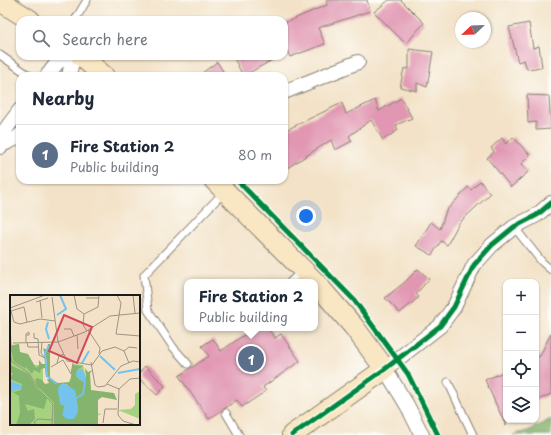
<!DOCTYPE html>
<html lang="en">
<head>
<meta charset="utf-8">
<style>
  body { margin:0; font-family:"Playpen Sans",sans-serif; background:#f2f2f3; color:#1f2937 }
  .controls { position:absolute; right:12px; bottom:12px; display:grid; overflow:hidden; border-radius:8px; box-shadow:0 1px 3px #0004 }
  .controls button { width:36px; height:36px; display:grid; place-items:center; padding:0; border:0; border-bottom:1px solid #e0e1e3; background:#fff; color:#1f2937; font:20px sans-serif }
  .compass { position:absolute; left:455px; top:12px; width:36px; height:36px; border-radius:50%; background:#fff; box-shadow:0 1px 3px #0004; rotate:247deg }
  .you { position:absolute; left:306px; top:216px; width:14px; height:14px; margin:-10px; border:3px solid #fff; border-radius:50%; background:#1a73e8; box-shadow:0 0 0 6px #1a73e833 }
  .badge { display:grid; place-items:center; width:26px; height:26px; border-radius:50%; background:#ea580c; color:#fff; font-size:13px; font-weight:700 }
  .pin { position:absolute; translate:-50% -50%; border:2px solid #fff; box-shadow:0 1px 4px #0006 }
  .popup { position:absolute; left:184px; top:279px; width:134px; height:52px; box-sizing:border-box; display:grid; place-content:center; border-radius:8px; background:#fff; filter:drop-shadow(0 1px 3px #0005); font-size:13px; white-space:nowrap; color:#747a83 }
  .popup b { font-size:15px; color:#1f2937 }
  .popup::after { content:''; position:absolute; left:50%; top:100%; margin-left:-8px; border:8px solid transparent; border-top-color:#fff }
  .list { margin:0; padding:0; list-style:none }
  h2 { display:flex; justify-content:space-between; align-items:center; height:52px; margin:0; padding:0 16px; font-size:17px }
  h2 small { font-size:13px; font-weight:400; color:#747a83 }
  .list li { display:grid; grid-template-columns:26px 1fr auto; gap:12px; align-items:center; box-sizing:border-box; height:60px; padding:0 16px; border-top:1px solid #e0e1e3 }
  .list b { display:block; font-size:15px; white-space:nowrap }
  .list p { margin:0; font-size:13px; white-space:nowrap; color:#747a83 }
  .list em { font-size:13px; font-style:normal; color:#747a83 }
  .icon { flex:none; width:22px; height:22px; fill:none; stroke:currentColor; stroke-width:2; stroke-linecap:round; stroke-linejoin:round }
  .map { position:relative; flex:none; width:551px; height:435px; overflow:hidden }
  .search { position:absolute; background:#fff; box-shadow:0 1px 3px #0004; left:16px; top:16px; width:272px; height:44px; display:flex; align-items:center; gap:10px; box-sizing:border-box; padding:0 14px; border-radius:12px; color:#747a83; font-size:15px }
  .panel { position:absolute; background:#fff; box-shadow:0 1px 3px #0004; left:16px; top:72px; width:272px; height:112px; border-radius:12px }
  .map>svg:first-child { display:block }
  .forest { fill:#84b46e; stroke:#506845 }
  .building { fill:#e197b2 }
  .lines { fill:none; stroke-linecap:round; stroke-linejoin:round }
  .lane-casing { stroke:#887f72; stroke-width:9 }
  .street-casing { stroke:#887f72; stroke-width:16 }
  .secondary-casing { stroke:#887f72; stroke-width:22 }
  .lane { stroke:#fff; stroke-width:7 }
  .street { stroke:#fff; stroke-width:14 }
  .secondary { stroke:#f9e7c3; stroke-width:20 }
  .cycleway-casing { stroke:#fdfcf7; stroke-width:8 }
  .cycleway { stroke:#00873e; stroke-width:5 }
  .inset-river { fill:none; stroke:#74c2ee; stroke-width:2 }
  .inset-road { fill:none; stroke:#9d9383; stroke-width:1 }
  .view { fill:#d1495b; fill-opacity:0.15; stroke:#d1495b; stroke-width:2 }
  .inset-edge { fill:none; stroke:#1c1c1c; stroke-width:2 }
</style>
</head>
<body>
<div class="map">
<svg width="551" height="435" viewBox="0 0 551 435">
  <rect width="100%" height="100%" fill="#fdfcf7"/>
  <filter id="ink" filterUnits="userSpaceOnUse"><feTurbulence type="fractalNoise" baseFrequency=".025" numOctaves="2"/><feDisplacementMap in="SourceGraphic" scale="8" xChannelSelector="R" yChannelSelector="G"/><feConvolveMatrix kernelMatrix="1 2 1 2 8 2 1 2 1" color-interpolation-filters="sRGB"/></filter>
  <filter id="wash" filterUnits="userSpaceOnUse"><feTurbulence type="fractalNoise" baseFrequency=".012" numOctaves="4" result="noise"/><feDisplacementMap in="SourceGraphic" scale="16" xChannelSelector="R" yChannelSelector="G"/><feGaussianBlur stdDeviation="0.9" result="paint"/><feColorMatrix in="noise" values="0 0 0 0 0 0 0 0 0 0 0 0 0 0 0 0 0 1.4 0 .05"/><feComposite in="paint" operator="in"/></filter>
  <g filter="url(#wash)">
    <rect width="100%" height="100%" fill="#f3e2c7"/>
    <!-- forest -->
    <path class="forest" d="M551,419V435H513L530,430Z"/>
    <g id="blocks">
      <!-- building -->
      <path class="building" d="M326,0H367L370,11L318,28L325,44L290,57L284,44V23L327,5Z
        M389,0H401L424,23L406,44L374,12Z
        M529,23L533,48L539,46L542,67L527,69L524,60L518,62L509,27Z
        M409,49L433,52L427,87L417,83V91L400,87L404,68L409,69Z
        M233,56H280L243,76Z
        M217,62L226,76H198Z
        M527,95L549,96L551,129L536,130V122L528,123Z
        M401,98L412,118L396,125L398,130L383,140L371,120L349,136L352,141L335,150L331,140L284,170V131L342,103L346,114L375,100L379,111Z
        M513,137L530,155L521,164L528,172L511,187L487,158L494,152L491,148L502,138L506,144Z
        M480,181L490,194L459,223L447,245L441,241L432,255L416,246L431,222L440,229L446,211L468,187L471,190Z
        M418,269L429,279L416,294L419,297L400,313L385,298L405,282Z
        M244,328H268L275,338L281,334L300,361L263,387L266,391L242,407L237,400L209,419L179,376L209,356L202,346L213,339L221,351L247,333Z
        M551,333V394L536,401V358L540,356Z
        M145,366L165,386L157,395L139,378V373Z
        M506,371V426L485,380Z"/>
    </g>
  </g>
  <g filter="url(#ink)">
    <use href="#blocks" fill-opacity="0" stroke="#887f72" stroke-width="1"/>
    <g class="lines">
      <defs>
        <path id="lane" d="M75,20L87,0
          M0,55L30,76
          M514,227L542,262L551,270
          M290,282L302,271
          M188,364L173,347L148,310L144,275L224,192
          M448,382L473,435
          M226,413L239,435"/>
        <path id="street" d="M47,76L57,63L66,56
          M69,76L73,56
          M284,92L358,62
          M5,142V130L20,110
          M0,147C6,141 15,141 20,135
          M422,435L407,405L385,369L440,326L454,307L474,265L492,245L514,227L537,215L551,203"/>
        <path id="secondary" d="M0,1L30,20
          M81,56L104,76
          M214,180L315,282
          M292,435L385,369L354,327L315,282"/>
      </defs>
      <!-- lane casing -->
      <use href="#lane" class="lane-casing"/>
      <!-- street casing -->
      <use href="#street" class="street-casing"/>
      <!-- secondary casing -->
      <use href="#secondary" class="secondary-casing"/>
      <!-- lane -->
      <use href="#lane" class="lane"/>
      <!-- street -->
      <use href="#street" class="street"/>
      <!-- secondary -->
      <use href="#secondary" class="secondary"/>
      <defs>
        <path id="cycleway" d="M237,180L354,300L408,374L438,435
          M292,435L385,369L440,326L454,307L474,265L492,245L514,227L537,215L551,203"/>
      </defs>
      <!-- cycleway casing -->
      <use href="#cycleway" class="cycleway-casing"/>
      <!-- cycleway -->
      <use href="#cycleway" class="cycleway"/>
    </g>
  </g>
  <!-- overview -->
  <g transform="translate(10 295)">
    <rect width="130" height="130" fill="#f3e2c7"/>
    <path d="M0,30L2,50L9,49V63L21,70H33V94L56,91L61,83L63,69L73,70L79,96L85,101V118L92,119L85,121V130H0ZM130,96V124L108,115L121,114L125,110V99Z" fill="#a5d27f"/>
    <path d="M9,49L10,57L18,59L26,73L29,71V65L32,69H37L33,53L37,55L38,49H40V82H36L35,73L31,74L30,78L24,75L22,79L15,71L16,74L4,67L0,51ZM0,68L2,71L19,79L27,94L37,103L34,114L15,109L18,116L24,114L25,124L19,130H6L10,118L9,101L3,97L11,95L12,89L0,84L3,78H0ZM63,70L73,71L67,75L66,81L70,85L76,83L75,73L78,77L83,75L80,78L81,95L104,98L107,105L92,102L88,105V130H44V108L27,91L25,85L27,83L32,85L35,89L39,88L37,84H40L48,88L60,87ZM56,89L65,96L68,114L53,115L55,111L50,109V101Z" fill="#84b46e" fill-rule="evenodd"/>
    <path d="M72,74L76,83L75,89L66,81L67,75ZM0,86L11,90V94L4,95L0,99ZM53,88L65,95L68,117L64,124H57L52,120L55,111L50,109L48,95L49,91Z" fill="#74c2ee"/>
    <path class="inset-river" d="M47,20L56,14L50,0M38,27L36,34L39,44M39,51L35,58L37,81L47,89M90,61L105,75M72,68L79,56M108,78L130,74M65,104L73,99L75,88"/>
    <path class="inset-road" d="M64,0L67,14L74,19M107,0L111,8L106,39L130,41M123,0L125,18M42,2L48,47L57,66L82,70L92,56L105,52L114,56L119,68M76,3H89M30,5L32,23M26,7L38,3M0,13L35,0M74,19L88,12L89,0M74,19L73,30L77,36M17,27L14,12L1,16L4,27L10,29L30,24L45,26M54,34H61L64,41M78,35L90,53L89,59M24,38V43L28,44L29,60L35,63L31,58L32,47M67,40L68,54M16,47V39L19,37V40H16M17,47L18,52H28M3,48L48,47L75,37L100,21L130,18M114,56L119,52L127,53M0,58L2,67L19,78L29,95L43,109L42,130M53,65L61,79L63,68M81,67L85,90L88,92L95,91L111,71L123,66L130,67M47,68L49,61L54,59M41,72L53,65M97,89L109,94M109,94L108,120L113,126L126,130M109,94L120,84L130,83M93,128L95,114H107M26,130L24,127L28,124L43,125"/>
    <path class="view" d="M54,20L82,32L67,68L39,56Z"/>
    <rect width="130" height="130" class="inset-edge"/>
  </g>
</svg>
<div class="controls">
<button>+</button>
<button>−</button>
<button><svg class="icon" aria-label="locate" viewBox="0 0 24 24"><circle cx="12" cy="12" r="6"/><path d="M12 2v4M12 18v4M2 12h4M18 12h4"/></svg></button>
<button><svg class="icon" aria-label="layers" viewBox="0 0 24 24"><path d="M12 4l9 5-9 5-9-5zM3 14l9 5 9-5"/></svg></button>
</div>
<svg class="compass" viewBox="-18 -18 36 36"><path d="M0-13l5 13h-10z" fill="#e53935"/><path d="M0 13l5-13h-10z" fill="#747a83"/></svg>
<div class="you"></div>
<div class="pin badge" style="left:251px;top:359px;background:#5c6f8a">1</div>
<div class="popup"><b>Fire Station 2</b>Public building</div>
<div class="search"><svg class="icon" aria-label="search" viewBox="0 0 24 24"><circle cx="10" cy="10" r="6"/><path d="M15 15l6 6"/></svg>Search here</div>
<section class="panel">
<h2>Nearby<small></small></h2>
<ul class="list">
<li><span class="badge" style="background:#5c6f8a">1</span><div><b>Fire Station 2</b><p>Public building</p></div><em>80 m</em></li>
</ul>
</section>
</div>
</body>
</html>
